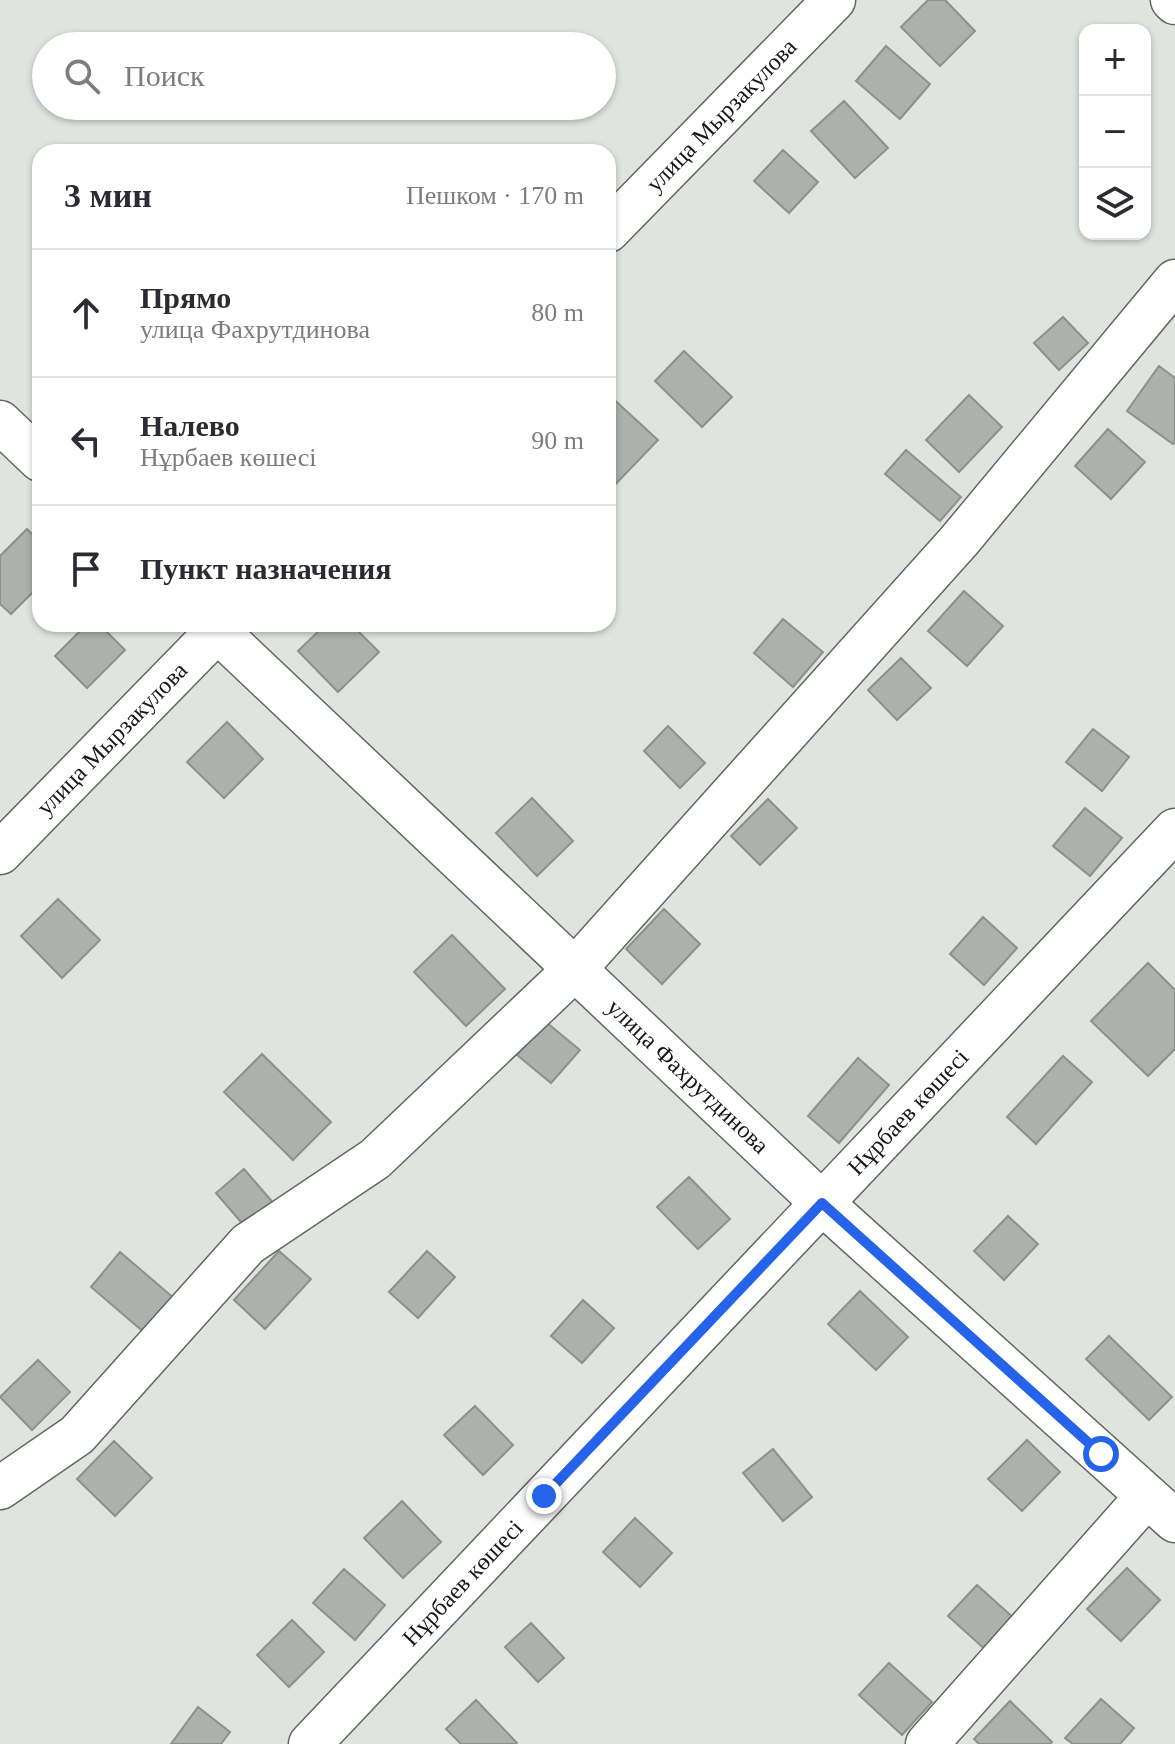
<!DOCTYPE html>
<html lang="ru">
<head>
<meta charset="utf-8">
<style>
  body { margin:0; font-family:"Times New Roman",serif; background:#f2f2f3; color:#2b2b33 }
  .controls { position:absolute; right:24px; top:24px; display:grid; overflow:hidden; border-radius:16px; box-shadow:0 2px 6px #0004 }
  .controls button { width:72px; height:72px; display:grid; place-items:center; padding:0; border:0; border-bottom:2px solid #e1e1e2; background:#fff; color:#2b2b33; font:40px sans-serif }
  .stop { position:absolute; width:24px; height:24px; margin:-18px; border:6px solid #2563eb; border-radius:50%; background:#fff }
  .stop.end { background:#2563eb; border-color:#fff; box-shadow:0 2px 8px #0008 }
  .list { margin:0; padding:0; list-style:none }
  h2 { display:flex; justify-content:space-between; align-items:center; height:104px; margin:0; padding:0 32px; font-size:34px }
  h2 small { font-size:26px; font-weight:400; color:#7c7c81 }
  .list li { display:grid; grid-template-columns:52px 1fr auto; gap:24px; align-items:center; box-sizing:border-box; height:128px; padding:0 32px; border-top:2px solid #e1e1e2 }
  .list b { display:block; font-size:30px; white-space:nowrap }
  .list p { margin:0; font-size:26px; white-space:nowrap; color:#7c7c81 }
  .list em { font-size:26px; font-style:normal; color:#7c7c81 }
  .icon { flex:none; width:44px; height:44px; fill:none; stroke:currentColor; stroke-width:2; stroke-linecap:round; stroke-linejoin:round }
  .map { position:relative; flex:none; width:1175px; height:1744px; overflow:hidden }
  .search { position:absolute; background:#fff; box-shadow:0 2px 6px #0004; left:32px; top:32px; width:584px; height:88px; display:flex; align-items:center; gap:20px; box-sizing:border-box; padding:0 28px; border-radius:44px; color:#7c7c81; font-size:30px }
  .panel { position:absolute; background:#fff; box-shadow:0 2px 6px #0004; left:32px; top:144px; width:584px; height:488px; border-radius:24px }
  .map>svg:first-child { display:block }
  .building { fill:#adb1ad; stroke:#8d918c; stroke-width:2 }
  .lines { fill:none; stroke-linecap:round; stroke-linejoin:round }
  .minor-casing { stroke:#636763; stroke-width:45 }
  .minor { stroke:#fff; stroke-width:42 }
  .route { stroke:#2563eb; stroke-width:10 }
  .labels { text-anchor:middle; dominant-baseline:central; stroke-width:6; stroke-linejoin:round; paint-order:stroke }
  .street-label { font-size:24px; fill:#161716; stroke:#dfe4df }
</style>
</head>
<body>
<div class="map">
<svg width="1175" height="1744" viewBox="0 0 1175 1744">
  <rect width="100%" height="100%" fill="#dfe4df"/>
  <!-- building -->
  <path class="building" d="M928,0H945L975,31L940,66L901,27Z
    M886,46L930,84L900,119L856,81Z
    M844,101L888,148L855,178L811,131Z
    M783,150L818,182L789,213L754,181Z
    M1063,317L1088,343L1059,370L1034,343Z
    M684,351L732,397L702,427L655,381Z
    M1159,366L1175,378V441L1173,444L1127,411Z
    M609,395L658,440L608,492V396Z
    M969,395L1002,427L959,472L926,440Z
    M1108,429L1145,462L1111,499L1075,466Z
    M906,450L961,497L940,521L885,474Z
    M27,529L40,542V585L11,614L0,604V556Z
    M964,591L1003,626L967,666L928,631Z
    M783,619L823,652L793,687L754,653Z
    M87,624H99L125,650L87,688L55,656Z
    M326,624H351L379,652L338,692L298,651Z
    M901,658L931,688L897,720L868,690Z
    M227,722L263,759L224,798L187,762Z
    M668,726L705,763L680,788L644,751Z
    M1093,729L1129,757L1102,791L1066,762Z
    M532,798L573,841L537,876L496,833Z
    M768,799L797,828L760,865L731,836Z
    M1085,808L1122,838L1090,876L1053,846Z
    M58,899L100,940L62,978L21,936Z
    M664,909L700,944L662,984L626,949Z
    M983,917L1017,948L984,985L950,954Z
    M452,935L505,989L466,1026L414,972Z
    M1148,963L1175,990V1049L1148,1076L1091,1021Z
    M546,1022L580,1050L551,1083L517,1055Z
    M262,1054L331,1122L293,1160L224,1092Z
    M1063,1056L1092,1082L1036,1144L1007,1117Z
    M858,1058L889,1085L839,1143L808,1116Z
    M244,1169L275,1205L247,1229L216,1193Z
    M689,1177L730,1219L698,1249L657,1207Z
    M1008,1216L1038,1244L1004,1280L974,1251Z
    M279,1251L311,1279L265,1329L234,1300Z
    M427,1251L455,1277L418,1318L389,1292Z
    M120,1252L175,1299L146,1334L91,1287Z
    M860,1291L908,1337L876,1370L828,1324Z
    M583,1300L614,1328L582,1363L551,1336Z
    M1109,1336L1172,1397L1149,1420L1086,1359Z
    M38,1360L70,1392L32,1430L0,1397Z
    M475,1406L513,1445L483,1475L444,1435Z
    M1027,1440L1060,1472L1022,1511L988,1479Z
    M114,1441L152,1478L115,1516L77,1479Z
    M773,1449L812,1497L783,1521L743,1473Z
    M402,1501L441,1542L403,1578L364,1538Z
    M635,1518L672,1553L640,1587L603,1552Z
    M1127,1568L1160,1600L1121,1641L1087,1609Z
    M344,1569L385,1605L355,1640L313,1603Z
    M977,1585L1016,1620L987,1651L948,1616Z
    M292,1620L324,1652L289,1687L257,1655Z
    M531,1623L564,1658L538,1682L505,1647Z
    M889,1663L932,1702L902,1735L859,1695Z
    M1101,1699L1134,1728L1120,1744H1073L1065,1738Z
    M476,1700L517,1743L516,1744H461L446,1729Z
    M1010,1701L1052,1742L1050,1744H979L974,1739Z
    M198,1707L230,1732L221,1744H171Z"/>
  <g class="lines">
    <defs>
      <g id="minor">
        <path d="M1172,0L1175,3"/>
        <path id="s1" d="M608,231L834,0"/>
        <path d="M0,422L40,460"/>
        <path id="s2" d="M210,624L822,1203L1175,1521"/>
        <path id="s3" d="M0,853L224,624"/>
        <path d="M0,1488L77,1435L248,1244L375,1159L575,969L959,541L1175,281"/>
        <path id="s4" d="M310,1744L1175,830"/>
        <path d="M927,1744L1147,1496"/>
      </g>
    </defs>
    <!-- minor casing -->
    <use href="#minor" class="minor-casing"/>
    <!-- minor -->
    <use href="#minor" class="minor"/>
  </g>
  <g class="lines">
    <!-- route -->
    <path class="route" d="M544,1496L822,1203L1101,1454"/>
  </g>
  <g class="labels">
    <!-- street labels -->
    <g class="street-label">
      <text stroke="none"><textPath href="#s1" startOffset="162">улица Мырзакулова</textPath></text>
      <text stroke="none"><textPath href="#s3" startOffset="160">улица Мырзакулова</textPath></text>
      <text stroke="none"><textPath href="#s2" startOffset="658">улица Фахрутдинова</textPath></text>
      <text stroke="none"><textPath href="#s4" startOffset="870">Нұрбаев көшесі</textPath></text>
      <text stroke="none"><textPath href="#s4" startOffset="222">Нұрбаев көшесі</textPath></text>
    </g>
  </g>
</svg>
<div class="controls">
<button>+</button>
<button>−</button>
<button><svg class="icon" aria-label="layers" viewBox="0 0 24 24"><path d="M12 4l9 5-9 5-9-5zM3 14l9 5 9-5"/></svg></button>
</div>
<div class="stop" style="left:1101px;top:1454px"></div>
<div class="stop end" style="left:544px;top:1496px"></div>
<div class="search"><svg class="icon" aria-label="search" viewBox="0 0 24 24"><circle cx="10" cy="10" r="6"/><path d="M15 15l6 6"/></svg>Поиск</div>
<section class="panel">
<h2>3 мин<small>Пешком · 170 m</small></h2>
<ul class="list">
<li><svg class="icon" aria-label="ahead" viewBox="0 0 24 24"><path d="M12 20V5M6 11l6-6 6 6"/></svg><div><b>Прямо</b><p>улица Фахрутдинова</p></div><em>80 m</em></li>
<li><svg class="icon" aria-label="left" viewBox="0 0 24 24"><path d="M17 20v-9H6M10 6l-5 5 5 5"/></svg><div><b>Налево</b><p>Нұрбаев көшесі</p></div><em>90 m</em></li>
<li><svg class="icon" aria-label="arrive" viewBox="0 0 24 24"><path d="M6 21V4h12l-3 4 3 4H6"/></svg><div><b>Пункт назначения</b></div></li>
</ul>
</section>
</div>
</body>
</html>
